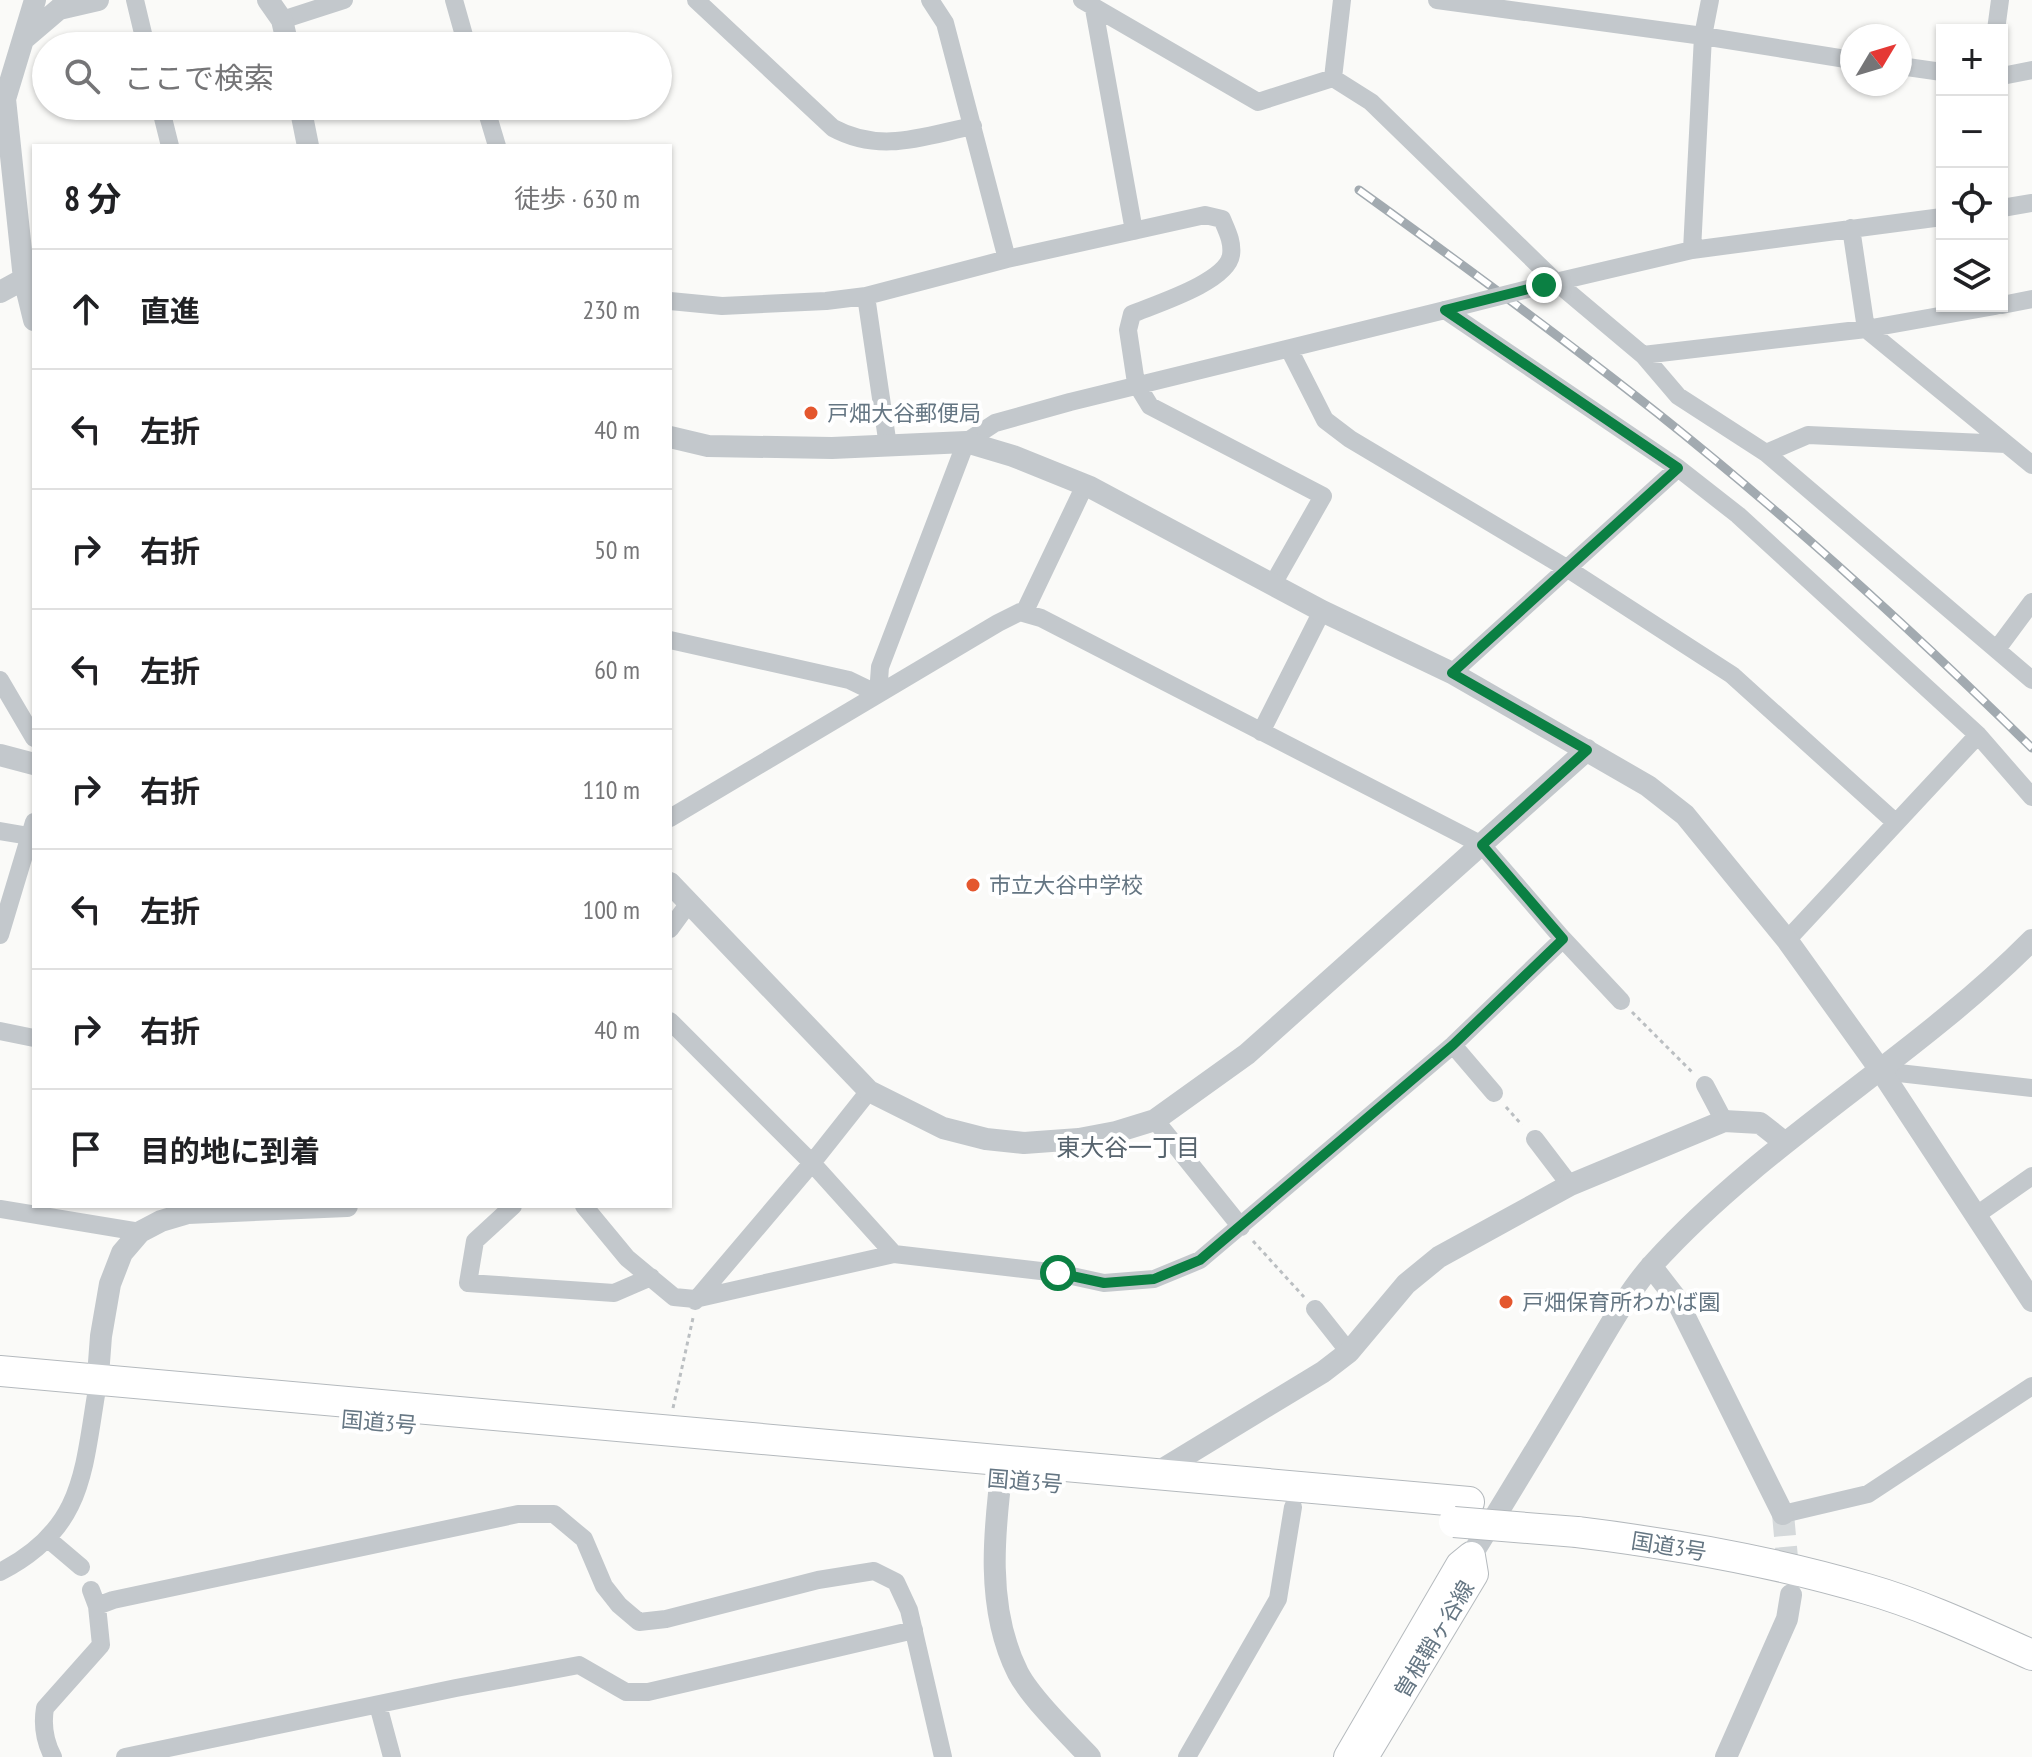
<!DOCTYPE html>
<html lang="ja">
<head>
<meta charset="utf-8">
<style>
  body { margin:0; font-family:"PT Sans Narrow","Noto Sans JP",sans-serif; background:#f2f2f2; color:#202124 }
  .controls { position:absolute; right:24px; top:24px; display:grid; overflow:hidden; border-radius:0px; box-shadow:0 2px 6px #0004 }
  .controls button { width:72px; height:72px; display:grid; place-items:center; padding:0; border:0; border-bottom:2px solid #e0e0e0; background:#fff; color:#202124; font:40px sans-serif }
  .compass { position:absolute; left:1840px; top:24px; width:72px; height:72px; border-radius:50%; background:#fff; box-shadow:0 2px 6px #0004; rotate:52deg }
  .stop { position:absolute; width:24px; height:24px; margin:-18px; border:6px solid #0b8043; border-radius:50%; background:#fff }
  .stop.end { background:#0b8043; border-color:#fff; box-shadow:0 2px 8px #0008 }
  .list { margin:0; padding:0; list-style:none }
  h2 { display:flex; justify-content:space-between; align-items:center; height:104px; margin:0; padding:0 32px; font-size:34px }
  h2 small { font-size:26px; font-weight:400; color:#757577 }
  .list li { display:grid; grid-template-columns:52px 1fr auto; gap:24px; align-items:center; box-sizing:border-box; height:120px; padding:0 32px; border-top:2px solid #e0e0e0 }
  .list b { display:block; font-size:30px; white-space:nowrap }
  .list em { font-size:26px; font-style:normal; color:#757577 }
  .icon { flex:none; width:44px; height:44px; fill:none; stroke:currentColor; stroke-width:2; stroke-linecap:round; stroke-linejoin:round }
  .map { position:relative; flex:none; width:2032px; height:1757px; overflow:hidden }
  .search { position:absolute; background:#fff; box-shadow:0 2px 6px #0004; left:32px; top:32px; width:640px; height:88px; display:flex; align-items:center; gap:20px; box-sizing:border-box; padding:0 28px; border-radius:44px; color:#757577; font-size:30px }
  .panel { position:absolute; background:#fff; box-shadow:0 2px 6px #0004; left:32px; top:144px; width:640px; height:1064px; border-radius:0px }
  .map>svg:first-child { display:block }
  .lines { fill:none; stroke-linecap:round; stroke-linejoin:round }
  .tertiary-tunnel { stroke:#d5d9db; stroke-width:22; stroke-dasharray:22 11; stroke-linecap:butt }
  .primary-casing { stroke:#b5babe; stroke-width:30 }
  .trunk-casing { stroke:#b4b9bd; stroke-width:32 }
  .path { stroke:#bbbfc2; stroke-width:3; stroke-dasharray:4 4; stroke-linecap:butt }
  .minor { stroke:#c3c8cc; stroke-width:18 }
  .tertiary { stroke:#c3c8cc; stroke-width:22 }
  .primary { stroke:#fff; stroke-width:28 }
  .trunk { stroke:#fff; stroke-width:30 }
  .rail-casing { stroke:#a2aab0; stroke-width:9 }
  .rail { stroke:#fff; stroke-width:6; stroke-dasharray:18; stroke-linecap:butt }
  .trunk-bridge-casing { stroke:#b4b9bd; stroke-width:32; stroke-linecap:butt }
  .minor-bridge { stroke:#c3c8cc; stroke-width:18 }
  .trunk-bridge { stroke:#fff; stroke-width:30 }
  .route { stroke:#0b8043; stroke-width:10 }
  .poi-dot { fill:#e4572e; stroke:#fff; stroke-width:3 }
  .labels { text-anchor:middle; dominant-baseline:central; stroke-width:8; stroke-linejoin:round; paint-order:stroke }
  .poi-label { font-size:22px; fill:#657683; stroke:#fff; text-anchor:start }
  .street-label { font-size:22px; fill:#657683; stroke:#fff }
  .neighbourhood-label { font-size:24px; fill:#57646e; stroke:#fff }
</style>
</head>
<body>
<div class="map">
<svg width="2032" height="1757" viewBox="0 0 2032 1757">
  <rect width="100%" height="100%" fill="#fafaf8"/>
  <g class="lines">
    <!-- tertiary-tunnel -->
    <path class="tertiary-tunnel" d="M1783,1514L1789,1580"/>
    <defs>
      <path id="primary" d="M1348,1757L1460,1565L1471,1556L1474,1574L1364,1757"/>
      <path id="trunk" d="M0,1371L1469,1502
        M1577,1532C1675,1544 1772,1561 1867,1589C1923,1605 1978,1631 2032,1655"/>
    </defs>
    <!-- primary casing -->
    <use href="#primary" class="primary-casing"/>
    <!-- trunk casing -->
    <use href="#trunk" class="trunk-casing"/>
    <!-- path -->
    <path class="path" d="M1632,1012L1692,1072
      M1506,1107L1522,1125
      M1253,1241L1304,1297
      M673,1408L693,1318"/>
    <!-- minor -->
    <path class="minor" d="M135,0L146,46
      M454,0L467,46
      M696,0L833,128C881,154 924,136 973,126
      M930,0L945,23L1007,259
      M1082,0L1258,102L1333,78
      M1437,0L1703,36L1852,60
      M1094,9L1134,231
      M282,20L344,0
      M1996,30L2000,0
      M1900,66L1942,72
      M2002,76L2032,70
      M1333,78L1371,102L1555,281L1643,355L1678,396L1766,453L2032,680
      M1333,78L1342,0
      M160,106L170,146
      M485,106L497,146
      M2002,208L2032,203
      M1851,228L1866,329L2032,465
      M1692,250L1703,36L1710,0
      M1547,284L1692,250L1942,217
      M866,296L888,446
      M670,301L722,306L826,301L866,296L1007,259L1205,215L1222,219C1227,231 1233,242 1231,255C1227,282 1156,304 1132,314L1128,330L1136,383L1150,406L1323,496L1273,584
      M2002,305L2032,299
      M1289,349L1325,420L1350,439L1568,569L1732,675L1895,822
      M1643,355L1866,329L1995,306
      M1766,453L1808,435L2006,444
      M1024,613L1085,485
      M670,640L849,680L878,694
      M1997,649L2032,602
      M1452,673L1678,468
      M0,680L34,738
      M878,694L880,667L966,442L995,423L1070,402L1445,310L1678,468L1738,515L1978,735L2032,797
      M1261,732L1322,611
      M670,818L998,623L1020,612L1041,618L1482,845L1563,939L1621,1001
      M0,831L29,836
      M670,929L689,903
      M0,935L34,822
      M1787,940L1978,735
      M670,1021L812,1163L894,1254
      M0,1031L34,1038
      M1453,1045L1494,1093
      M1881,1071L2032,1088
      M1705,1085L1724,1121
      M1155,1120L1241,1227
      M1535,1139L1570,1185
      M513,1206L475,1241L468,1283L614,1293L651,1277
      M584,1206L627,1258L674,1297L695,1299L894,1254L1058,1273L1104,1283L1154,1279L1200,1260L1453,1045L1563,939
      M0,1209L140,1232
      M1975,1216L2032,1176
      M695,1301L812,1163L869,1091
      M1315,1309L1349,1352
      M1783,1514L1868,1494L2032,1386
      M48,1539L81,1567
      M0,1572C84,1529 83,1472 97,1389
      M97,1606L113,1600L518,1514H554L584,1539L604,1586L619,1605L639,1622L666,1619L818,1580L874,1571L896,1582L909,1610L943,1757
      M378,1705L392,1757
      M53,1757C45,1742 42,1726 45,1708L101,1645L97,1606L91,1590
      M125,1757L456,1688L579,1665L626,1692H648L914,1630
      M1187,1757L1278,1599L1293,1507"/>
    <!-- tertiary -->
    <path class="tertiary" d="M268,0L282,20L288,46
      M25,38L59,9L98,0
      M300,106L308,146
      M0,292L24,279
      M34,320L24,279L5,99L35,0
      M670,437L708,446L832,448L966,442L1013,456L1090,487L1322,611L1452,673L1648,786L1685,815L1787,940L1881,1071L2032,1301
      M0,755L34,764
      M670,883L869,1091L943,1128L986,1139L1024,1143L1079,1139L1116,1132L1155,1120L1247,1054L1587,750
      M1651,1266L1675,1297L1783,1514
      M97,1389L101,1336L110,1284L122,1253L140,1232L161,1221L188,1213L347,1206
      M1003,1460C994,1529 985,1608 1018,1673C1031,1698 1070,1736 1090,1757
      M1155,1474L1323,1372L1349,1352L1406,1284L1439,1257L1570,1185L1724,1121L1760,1123L1784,1142
      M1471,1556C1509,1494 1547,1432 1584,1369C1604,1336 1628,1291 1654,1263C1767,1139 1915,1058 2032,940
      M1726,1757L1787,1619L1791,1595"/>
    <!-- primary -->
    <use href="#primary" class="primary"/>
    <!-- trunk -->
    <use href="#trunk" class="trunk"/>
    <defs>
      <path id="rail" d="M1359,190C1459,262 1559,335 1656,412C1787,516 1912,630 2032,748"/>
    </defs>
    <!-- rail casing -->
    <use href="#rail" class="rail-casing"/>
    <!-- rail -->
    <use href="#rail" class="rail"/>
    <defs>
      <path id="trunk-bridge" d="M1454,1522L1577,1532"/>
    </defs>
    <!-- trunk-bridge casing -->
    <use href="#trunk-bridge" class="trunk-bridge-casing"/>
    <!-- minor-bridge -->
    <path class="minor-bridge" d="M1445,310L1544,285"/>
    <!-- trunk-bridge -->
    <use href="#trunk-bridge" class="trunk-bridge"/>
  </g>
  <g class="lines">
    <!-- route -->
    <path class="route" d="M1058,1273L1104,1283L1154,1279L1200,1260L1453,1045L1563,939L1482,845L1587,750L1452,673L1678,468L1445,310L1544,285"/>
  </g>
  <!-- markers -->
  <g class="poi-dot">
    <circle cx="811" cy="413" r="8"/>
    <circle cx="973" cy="885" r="8"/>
    <circle cx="1506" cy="1302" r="8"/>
  </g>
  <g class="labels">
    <!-- poi labels -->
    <g class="poi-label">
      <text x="827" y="413">戸畑大谷郵便局</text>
      <text x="989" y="885">市立大谷中学校</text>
      <text x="1522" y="1302">戸畑保育所わかば園</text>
    </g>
    <!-- street labels -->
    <g class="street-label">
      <text transform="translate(379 1422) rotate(5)">国道3号</text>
      <text transform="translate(1025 1481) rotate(5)">国道3号</text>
      <text transform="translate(1669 1546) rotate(9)">国道3号</text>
      <text transform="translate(1434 1639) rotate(-59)">曽根鞘ヶ谷線</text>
    </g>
    <!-- neighbourhood labels -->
    <g class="neighbourhood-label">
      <text x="1128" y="1147">東大谷一丁目</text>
    </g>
  </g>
</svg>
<div class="controls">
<button>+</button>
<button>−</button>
<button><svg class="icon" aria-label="locate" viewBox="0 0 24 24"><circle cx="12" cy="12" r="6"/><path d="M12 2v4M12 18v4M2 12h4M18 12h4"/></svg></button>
<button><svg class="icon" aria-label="layers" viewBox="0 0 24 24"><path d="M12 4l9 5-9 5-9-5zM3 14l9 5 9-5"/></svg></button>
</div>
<svg class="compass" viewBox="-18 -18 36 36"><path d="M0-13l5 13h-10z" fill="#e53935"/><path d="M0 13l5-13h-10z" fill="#757577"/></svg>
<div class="stop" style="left:1058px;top:1273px"></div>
<div class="stop end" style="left:1544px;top:285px"></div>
<div class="search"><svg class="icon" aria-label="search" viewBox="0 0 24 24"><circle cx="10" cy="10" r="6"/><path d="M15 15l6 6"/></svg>ここで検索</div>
<section class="panel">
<h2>8 分<small>徒歩 · 630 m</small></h2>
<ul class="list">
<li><svg class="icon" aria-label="ahead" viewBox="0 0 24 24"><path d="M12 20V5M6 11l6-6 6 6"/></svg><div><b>直進</b></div><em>230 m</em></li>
<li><svg class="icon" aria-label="left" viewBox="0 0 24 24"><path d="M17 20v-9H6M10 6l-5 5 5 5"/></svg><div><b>左折</b></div><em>40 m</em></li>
<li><svg class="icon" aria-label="right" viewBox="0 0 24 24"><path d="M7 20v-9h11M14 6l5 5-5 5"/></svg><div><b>右折</b></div><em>50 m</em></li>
<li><svg class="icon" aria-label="left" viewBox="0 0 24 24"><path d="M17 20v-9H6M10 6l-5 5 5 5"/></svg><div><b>左折</b></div><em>60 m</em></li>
<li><svg class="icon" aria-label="right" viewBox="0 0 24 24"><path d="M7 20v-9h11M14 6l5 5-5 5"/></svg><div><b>右折</b></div><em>110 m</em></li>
<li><svg class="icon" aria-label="left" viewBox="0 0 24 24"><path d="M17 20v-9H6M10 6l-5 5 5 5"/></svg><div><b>左折</b></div><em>100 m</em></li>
<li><svg class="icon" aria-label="right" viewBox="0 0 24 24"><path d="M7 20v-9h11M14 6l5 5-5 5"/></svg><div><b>右折</b></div><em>40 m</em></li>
<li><svg class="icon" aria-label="arrive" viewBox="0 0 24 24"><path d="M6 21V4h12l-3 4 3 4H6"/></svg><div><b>目的地に到着</b></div></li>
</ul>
</section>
</div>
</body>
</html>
